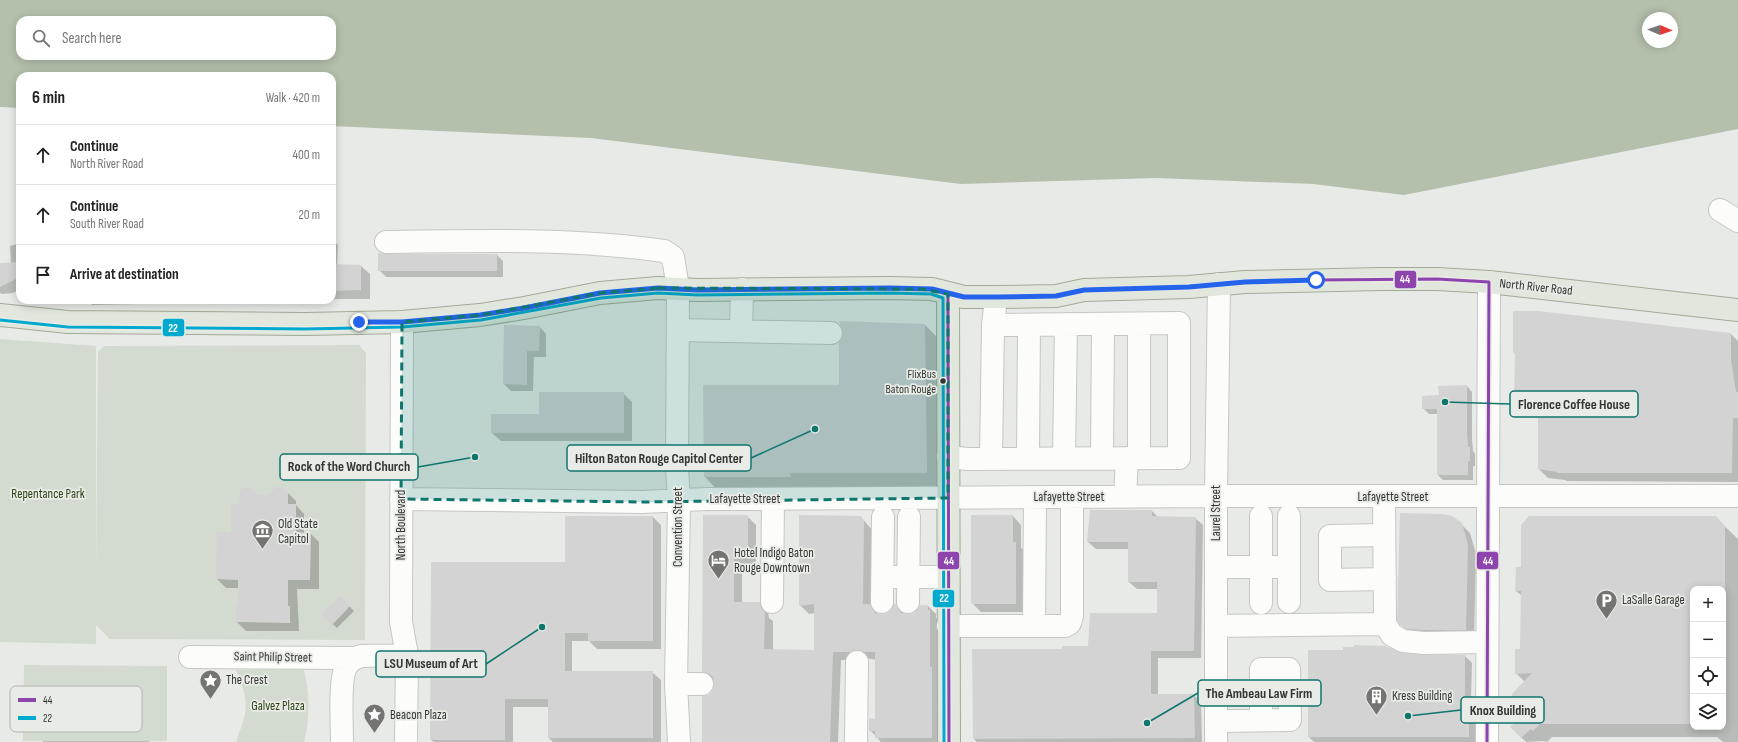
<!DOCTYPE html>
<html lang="en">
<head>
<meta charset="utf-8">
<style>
  body { margin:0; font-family:"Sofia Sans Condensed",sans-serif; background:#f2f2f2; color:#222 }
  .controls { position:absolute; right:12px; bottom:12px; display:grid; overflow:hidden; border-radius:8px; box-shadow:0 2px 10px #0003 }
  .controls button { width:36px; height:36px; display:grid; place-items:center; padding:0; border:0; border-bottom:1px solid #e0e0e0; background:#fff; color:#222; font:20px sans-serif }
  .compass { position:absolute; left:1642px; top:12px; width:36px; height:36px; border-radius:50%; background:#fff; box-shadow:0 2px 10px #0003; rotate:92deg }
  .stop { position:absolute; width:12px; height:12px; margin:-9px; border:3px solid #2563eb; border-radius:50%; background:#fff }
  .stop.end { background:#2563eb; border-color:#fff; box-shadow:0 1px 4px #0008 }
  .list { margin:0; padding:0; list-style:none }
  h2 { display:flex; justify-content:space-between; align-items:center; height:52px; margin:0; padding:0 16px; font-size:17px }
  h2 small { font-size:13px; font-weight:400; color:#767676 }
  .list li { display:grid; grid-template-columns:26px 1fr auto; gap:12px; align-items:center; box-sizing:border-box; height:60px; padding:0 16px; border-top:1px solid #e0e0e0 }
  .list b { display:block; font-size:15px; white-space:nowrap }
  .list p { margin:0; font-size:13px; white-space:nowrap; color:#767676 }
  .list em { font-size:13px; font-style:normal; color:#767676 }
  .icon { flex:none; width:22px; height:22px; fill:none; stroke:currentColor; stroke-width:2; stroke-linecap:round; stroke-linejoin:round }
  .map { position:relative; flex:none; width:1738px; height:742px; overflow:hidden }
  .search { position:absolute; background:#fff; box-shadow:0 2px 10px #0003; left:16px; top:16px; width:320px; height:44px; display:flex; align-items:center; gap:10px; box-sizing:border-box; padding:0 14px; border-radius:12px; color:#767676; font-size:15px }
  .panel { position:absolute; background:#fff; box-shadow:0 2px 10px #0003; left:16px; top:72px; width:320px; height:232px; border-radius:12px }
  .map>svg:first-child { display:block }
  .green { fill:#d3dacf }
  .water { fill:#b4c0ac; fill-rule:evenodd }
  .shadow { fill:#0003; fill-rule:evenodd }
  .building { fill:#d3d3d3 }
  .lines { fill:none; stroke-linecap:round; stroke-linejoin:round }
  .minor-casing { stroke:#c6c7c5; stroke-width:24 }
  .major-casing { stroke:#a1aa98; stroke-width:24 }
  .minor { stroke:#fcfcfb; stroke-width:22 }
  .major { stroke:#e2e7dd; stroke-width:22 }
  .bus-1-casing { stroke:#e8ebe6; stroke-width:6 }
  .bus-2-casing { stroke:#e8ebe6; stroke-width:6 }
  .bus-1 { stroke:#8e44ad; stroke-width:3 }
  .bus-2 { stroke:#00a9ce; stroke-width:3 }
  .route { stroke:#2563eb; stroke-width:5 }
  .marked { fill:#0f766e; fill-opacity:0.2; stroke:#0f766e; stroke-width:3; stroke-dasharray:8 5; stroke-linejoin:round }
  .bus-dot { fill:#353634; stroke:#e8ebe6; stroke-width:1.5 }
  .labels { text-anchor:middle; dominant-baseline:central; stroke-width:3.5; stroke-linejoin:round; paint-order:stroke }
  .bus-label { font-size:12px; fill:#353634; stroke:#e8ebe6; text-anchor:end }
  .street-label { font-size:13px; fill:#353634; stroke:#e8ebe6 }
  .park-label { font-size:13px; fill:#2b4216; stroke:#e8ebe6 }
  .poi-label { font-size:13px; fill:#353634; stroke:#e8ebe6; text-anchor:start }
  .key { fill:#e8ebe6; stroke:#b2b5b1; stroke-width:1 }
  .key-label { font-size:11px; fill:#353634 }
  .leader { fill:none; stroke:#0f766e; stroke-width:1.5 }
  .callout-dot { fill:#0f766e; stroke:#e8ebe6; stroke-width:1.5 }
  .callout { fill:#e8ebe6; stroke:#0f766e; stroke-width:1.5 }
  .callout-label { font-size:14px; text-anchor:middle; font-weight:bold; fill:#353634 }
  .line-badge { stroke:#e8ebe6; stroke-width:1.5 }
  .badge-label { font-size:11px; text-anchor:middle; font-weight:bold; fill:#fff }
</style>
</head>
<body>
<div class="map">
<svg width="1738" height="742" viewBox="0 0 1738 742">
  <rect width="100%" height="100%" fill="#e8eae7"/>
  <!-- green -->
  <path class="green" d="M0,339L96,346V578L98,352L104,346L359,345L366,353L365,640L110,639L96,625V644L0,642Z
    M24,665L167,666V741H23Z
    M236,670H304C310,694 310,718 304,742H236C248,709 250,703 236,670Z"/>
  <!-- water -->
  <path class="water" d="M0,0H1738V129L1404,195L1313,184L1156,178L961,184L591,138L332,126V76H20V108L0,107ZM1648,18H1672V42H1648ZM20,20H332V56H20Z"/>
  <!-- shadow -->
  <path class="shadow" d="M332,239L338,245L337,266H361L370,274V299H332Z
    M20,243V290L13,293L1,294L0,292V264L11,263L10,246Z
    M497,255L503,261V277H386L379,270Z
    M37,300H63L49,304Z
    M88,300H140L137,304L92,305Z
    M177,300H302H285V302Z
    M1514,312L1731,334L1738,341V482L1567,481L1565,480L1548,478L1539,469V415H1524L1515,406L1516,355L1514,352Z
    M925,325L941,341L942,488L720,493L705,477L840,386Z
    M540,327L546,334V357H534L533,391H511L504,384Z
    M1467,386L1472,392V439L1473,451L1475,454V466H1473V480H1443L1438,475V414H1429L1423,408L1440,396V387Z
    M623,393L632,402V441H501L492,433L540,415Z
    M283,488L296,501V505L304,514V533L311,534L319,542V589H297L299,631H246L237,622L239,588H226L217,579L240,505L258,496H268Z
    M1152,511L1158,517L1195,518L1203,525L1201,658H1158V695H1194L1201,703L1202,742H977L974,739L1063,650L1089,647L1158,614V589H1137L1129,582V549H1096L1088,542Z
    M704,516H747L756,525V566H742V603H759L768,612L769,618L773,621V650L815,651V613L809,614L800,605L861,517L872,530V608L879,615L889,614L896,606L905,615L915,614L928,606L936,614V618L939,620L941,742H881L870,730L876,720V660L866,658L859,660H841L838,742H703L709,695L714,690V681L703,671Z
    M1013,516L1021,525V548L1025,551L1024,612H981L972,603Z
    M653,517L661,525V649H597L589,641H572V672H652L661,680V742H553L549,738V707H513V742H434L431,740L566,563Z
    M1715,517L1738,539V742H1723L1717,737H1552L1547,742L1544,741L1526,742L1511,727L1521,718L1525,682L1516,673L1521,650L1522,596L1516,591L1522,568ZM1693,589H1723V727H1693Z
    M1461,524L1470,533L1476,554L1474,638L1411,634L1402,625Z
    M340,597L354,611L337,628L322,614Z
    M1344,651L1424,656H1465L1472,663L1471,699L1476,704V742H1314L1309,737Z
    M43,741H149L150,742H43Z"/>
  <!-- building -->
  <path class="building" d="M378,253L386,254H497V271H378Z
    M20,262V277L0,287V263Z
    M332,264L361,265V290L332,291Z
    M1513,311H1538L1731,333V359L1736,392H1738V418H1733L1732,473H1557V472L1538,469V407L1514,406L1515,352H1513Z
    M839,321L925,324L927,473H790L791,477H704L703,385H839V342L842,339L843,333Z
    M504,325L540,326L539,351H527V385L503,384Z
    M1467,385V433L1468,447H1470V461H1468V475H1437V409H1422V396L1439,395L1438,386Z
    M539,392H624V433H491V414H539Z
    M244,487L251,488L259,495H268L276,487H283L288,492V504H296V532L311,533L310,580H288V606H290V623L236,622V605L238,606V580L216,579L217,532H231V504H239L240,491Z
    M1090,510H1152V516L1196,517L1194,651H1151V694H1194L1195,738L973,739L972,649H1062V646H1088L1090,613H1157V582H1128V542H1087Z
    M1400,513L1442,514L1452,516L1462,523L1468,545L1466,630H1424L1407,629L1401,626L1397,620Z
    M703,515H748V557H734V602H760L761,608L765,612L764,649L814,650V604L799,606V515L861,516L864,521L863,604H870L875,613L881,614L888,613L894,604H896L901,613L907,614L914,613L920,605H928V610H930V667H932V738H875V731H869V718L875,719V652H864L857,650L850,652H833L830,742H702V696L709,695L713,690L714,684L713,677L708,673L702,672Z
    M971,515H1013V542H1016V604H971Z
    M565,516H653V641H588V633H565V671H653V738H548V699H505V740H430L431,562H565Z
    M1529,516H1716L1725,526V589H1693V724H1540L1533,731L1531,729L1521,738L1510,727L1519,718L1512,710V694L1532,673L1515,674V649H1520L1521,591H1515L1516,567H1521V525Z
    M340,596L350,606L332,625L321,614Z
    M1354,645L1385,646L1402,653L1423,655H1465V696H1469V737H1308V650H1343V647H1354Z"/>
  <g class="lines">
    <defs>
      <path id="minor" d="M1720,210L1738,221
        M386,242C479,241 572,238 664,251L673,257L678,288L677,468L679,501L676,684L679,742
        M402,322L401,622L407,655L406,742
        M678,330L831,333
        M741,331L742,289
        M948,457L967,459L1179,458V323L993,325L996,297
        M991,458L993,325
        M1028,458L1029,325
        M1064,458L1066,324
        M1102,458L1103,324
        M1139,458V324
        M1125,497L1127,458
        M1384,497L1385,624L1392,635L1403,641L1424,643L1487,642
        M1035,498L1034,626H1065L1070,623L1072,616V497
        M401,499L642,502L707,499L1216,496H1738
        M1384,535L1330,536V580L1385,579
        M1216,567H1276
        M894,577H948
        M772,602L773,499
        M882,602L883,517
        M908,602L909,517
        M1289,602V516
        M1261,603V516
        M948,626H1034
        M1216,626L1385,624
        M190,657L355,658
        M676,684H702
        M1216,721L1290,720L1289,669H1261V720
        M342,742C342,725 339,680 346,667C349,661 355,658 361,656L407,655
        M856,742L857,662
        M1216,742V496L1219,284
        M1487,742L1489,282"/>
      <path id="major" d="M948,294L949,742
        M0,315L68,322L305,324L402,322L480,315L524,308L600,293L658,288L698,290L890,288L932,289L964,297H996L1056,296L1084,290L1189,287L1245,282L1381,279H1437L1489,282L1738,310"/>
    </defs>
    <!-- minor casing -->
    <use href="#minor" class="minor-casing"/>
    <!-- major casing -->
    <use href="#major" class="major-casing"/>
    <!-- minor -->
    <use href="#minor" class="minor"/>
    <!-- major -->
    <use href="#major" class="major"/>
    <defs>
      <path id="bus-1" d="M949,742L948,294L964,297L1056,296L1084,290L1189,287L1245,282L1316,280L1437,279L1489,282L1487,742"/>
      <path id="bus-2" d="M0,320L68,327L305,329L402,327L481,320L601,298L658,293L698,295L890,293L931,294L943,298L944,742"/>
    </defs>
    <!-- bus-1 casing -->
    <use href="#bus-1" class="bus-1-casing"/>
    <!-- bus-2 casing -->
    <use href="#bus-2" class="bus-2-casing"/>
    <!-- bus-1 -->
    <use href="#bus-1" class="bus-1"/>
    <!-- bus-2 -->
    <use href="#bus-2" class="bus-2"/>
  </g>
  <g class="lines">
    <!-- route -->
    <path class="route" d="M359,322H402L480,315L524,308L600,293L658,288L698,290L890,288L932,289L964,297H996L1056,296L1084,290L1189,287L1245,282L1316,280"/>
  </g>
  <!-- marked area -->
  <path class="marked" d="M658,288L922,289L948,294V498L642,502L401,499L402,322L480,315L600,293Z"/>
  <!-- icons -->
  <defs>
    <symbol id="museum-pin" viewBox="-11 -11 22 30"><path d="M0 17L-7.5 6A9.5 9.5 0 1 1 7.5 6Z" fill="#747573" stroke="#e8ebe6"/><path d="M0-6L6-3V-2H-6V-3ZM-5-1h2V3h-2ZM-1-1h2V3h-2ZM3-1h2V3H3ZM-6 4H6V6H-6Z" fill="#fff"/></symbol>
    <symbol id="hotel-pin" viewBox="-11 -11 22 30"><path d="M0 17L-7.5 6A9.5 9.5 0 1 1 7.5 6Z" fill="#747573" stroke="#e8ebe6"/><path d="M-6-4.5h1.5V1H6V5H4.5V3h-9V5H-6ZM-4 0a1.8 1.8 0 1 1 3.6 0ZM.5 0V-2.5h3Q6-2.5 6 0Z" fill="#fff"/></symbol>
    <symbol id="parking-pin" viewBox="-11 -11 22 30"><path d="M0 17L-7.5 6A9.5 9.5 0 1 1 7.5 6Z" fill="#747573" stroke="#e8ebe6"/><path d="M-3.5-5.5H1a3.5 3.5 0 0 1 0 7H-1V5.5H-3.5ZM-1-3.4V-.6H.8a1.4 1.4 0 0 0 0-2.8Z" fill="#fff"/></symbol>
    <symbol id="sight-pin" viewBox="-11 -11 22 30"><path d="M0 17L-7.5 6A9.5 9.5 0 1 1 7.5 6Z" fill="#747573" stroke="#e8ebe6"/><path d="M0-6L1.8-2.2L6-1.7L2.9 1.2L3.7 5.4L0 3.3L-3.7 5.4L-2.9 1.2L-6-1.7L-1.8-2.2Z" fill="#fff"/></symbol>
    <symbol id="building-pin" viewBox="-11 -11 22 30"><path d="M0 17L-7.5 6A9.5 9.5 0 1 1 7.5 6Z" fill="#747573" stroke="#e8ebe6"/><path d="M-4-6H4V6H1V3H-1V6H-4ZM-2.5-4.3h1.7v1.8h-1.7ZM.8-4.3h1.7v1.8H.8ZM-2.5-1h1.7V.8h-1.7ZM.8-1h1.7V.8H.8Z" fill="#fff"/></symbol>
  </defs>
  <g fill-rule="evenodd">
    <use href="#museum-pin" x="250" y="518" width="25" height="34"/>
    <use href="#hotel-pin" x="706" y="548" width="25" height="34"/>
    <use href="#parking-pin" x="1594" y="588" width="25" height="34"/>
    <use href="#sight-pin" x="198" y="668" width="25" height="34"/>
    <use href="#building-pin" x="1364" y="684" width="25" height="34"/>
    <use href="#sight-pin" x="362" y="702" width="25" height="34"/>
  </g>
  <!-- markers -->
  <circle class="bus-dot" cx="943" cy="381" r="3.5"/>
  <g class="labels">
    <!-- bus labels -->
    <g class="bus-label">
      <text x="936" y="374">FlixBus<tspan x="936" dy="15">Baton Rouge</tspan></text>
    </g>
    <!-- street labels -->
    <g class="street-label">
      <text transform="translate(1536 287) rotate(6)">North River Road</text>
      <text x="1069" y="497">Lafayette Street</text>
      <text x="1393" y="497">Lafayette Street</text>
      <text x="745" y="499">Lafayette Street</text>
      <text transform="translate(1216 513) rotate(-90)">Laurel Street</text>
      <text transform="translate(401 525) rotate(-90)">North Boulevard</text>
      <text transform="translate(678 527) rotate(-90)">Convention Street</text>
      <text transform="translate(273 657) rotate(1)">Saint Philip Street</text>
    </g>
    <!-- park labels -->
    <g class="park-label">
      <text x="48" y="494">Repentance Park</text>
      <text x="278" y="706">Galvez Plaza</text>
    </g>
    <!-- poi labels -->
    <g class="poi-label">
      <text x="278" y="524">Old State<tspan x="278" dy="15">Capitol</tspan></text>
      <text x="734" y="553">Hotel Indigo Baton<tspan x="734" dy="15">Rouge Downtown</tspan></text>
      <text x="1622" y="600">LaSalle Garage</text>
      <text x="226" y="680">The Crest</text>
      <text x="1392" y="696">Kress Building</text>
      <text x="390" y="715">Beacon Plaza</text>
    </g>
  </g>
  <!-- legend -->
  <rect x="10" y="686" width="132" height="46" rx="6" class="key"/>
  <rect x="18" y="698" width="18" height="4" fill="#8e44ad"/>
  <rect x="18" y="716" width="18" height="4" fill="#00a9ce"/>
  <g class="key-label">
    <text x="43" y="704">44</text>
    <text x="43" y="722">22</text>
  </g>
  <!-- callouts -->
  <path class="leader" d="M1445 402L1510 404M815 429L751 458M475 457L418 467M542 627L486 664M1147 723L1198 693M1408 716L1461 710"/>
  <g class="callout-dot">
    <circle cx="1445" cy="402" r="4"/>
    <circle cx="815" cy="429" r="4"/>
    <circle cx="475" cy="457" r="4"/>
    <circle cx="542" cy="627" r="4"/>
    <circle cx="1147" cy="723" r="4"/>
    <circle cx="1408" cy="716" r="4"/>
  </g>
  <g class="callout">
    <rect x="1510" y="391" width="128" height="26" rx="4"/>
    <rect x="567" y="445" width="184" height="26" rx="4"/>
    <rect x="280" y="454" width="138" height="26" rx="4"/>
    <rect x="376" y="651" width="110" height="26" rx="4"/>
    <rect x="1198" y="680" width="123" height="26" rx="4"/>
    <rect x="1461" y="697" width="83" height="26" rx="4"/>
  </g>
  <g class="callout-label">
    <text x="1574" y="409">Florence Coffee House</text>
    <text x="659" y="463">Hilton Baton Rouge Capitol Center</text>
    <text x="349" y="471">Rock of the Word Church</text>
    <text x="431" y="668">LSU Museum of Art</text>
    <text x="1259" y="698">The Ambeau Law Firm</text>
    <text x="1503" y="715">Knox Building</text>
  </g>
  <g class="line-badge">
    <rect x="1394" y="270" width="23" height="19" rx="4" fill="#8e44ad"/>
    <rect x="162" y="318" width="23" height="19" rx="4" fill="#00a9ce"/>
    <rect x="937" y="551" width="23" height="19" rx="4" fill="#8e44ad"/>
    <rect x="1476" y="551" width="23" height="19" rx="4" fill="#8e44ad"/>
    <rect x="932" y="589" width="23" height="19" rx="4" fill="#00a9ce"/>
  </g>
  <g class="badge-label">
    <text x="1405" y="283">44</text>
    <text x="173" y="332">22</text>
    <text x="949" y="565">44</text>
    <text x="1488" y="565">44</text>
    <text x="944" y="602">22</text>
  </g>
</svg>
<div class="controls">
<button>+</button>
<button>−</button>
<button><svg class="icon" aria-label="locate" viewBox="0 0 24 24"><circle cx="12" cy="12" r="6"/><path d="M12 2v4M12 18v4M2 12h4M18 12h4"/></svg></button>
<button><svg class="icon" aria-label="layers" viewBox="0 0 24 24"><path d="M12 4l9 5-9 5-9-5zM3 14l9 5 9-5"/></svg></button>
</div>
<svg class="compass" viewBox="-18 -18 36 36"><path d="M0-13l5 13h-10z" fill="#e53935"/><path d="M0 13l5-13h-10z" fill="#767676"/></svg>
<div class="stop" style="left:1316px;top:280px"></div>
<div class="stop end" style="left:359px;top:322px"></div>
<div class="search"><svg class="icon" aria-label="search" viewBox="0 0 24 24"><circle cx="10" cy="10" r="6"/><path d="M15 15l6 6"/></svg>Search here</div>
<section class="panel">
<h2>6 min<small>Walk · 420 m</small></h2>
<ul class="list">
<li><svg class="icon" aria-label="ahead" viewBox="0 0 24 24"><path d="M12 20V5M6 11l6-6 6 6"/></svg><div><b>Continue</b><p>North River Road</p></div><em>400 m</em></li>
<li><svg class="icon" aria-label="ahead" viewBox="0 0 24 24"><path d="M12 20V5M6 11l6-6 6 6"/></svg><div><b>Continue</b><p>South River Road</p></div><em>20 m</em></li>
<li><svg class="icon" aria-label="arrive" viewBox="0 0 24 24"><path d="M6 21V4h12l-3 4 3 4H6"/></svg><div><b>Arrive at destination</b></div></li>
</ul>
</section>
</div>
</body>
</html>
